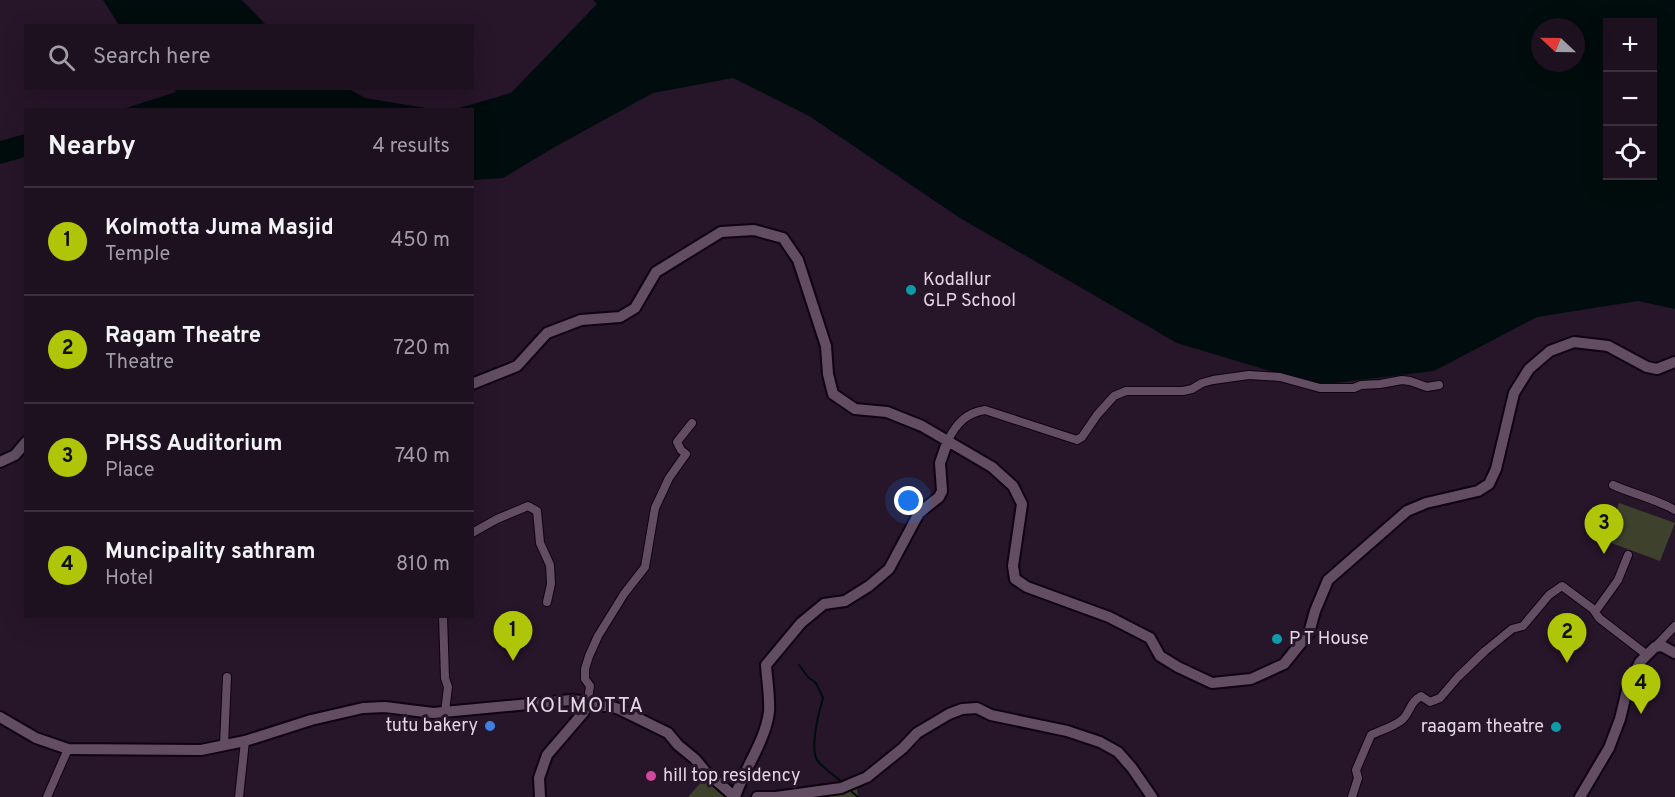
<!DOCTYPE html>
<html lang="en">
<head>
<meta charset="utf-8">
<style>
  body { margin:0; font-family:Overpass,sans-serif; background:#2a1e2c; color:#f1f3f6 }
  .controls { position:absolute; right:18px; top:18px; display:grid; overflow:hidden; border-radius:0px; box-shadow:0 6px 24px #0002 }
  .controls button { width:54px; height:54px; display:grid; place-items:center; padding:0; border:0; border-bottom:2px solid #3b303d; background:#1d101f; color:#f1f3f6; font:30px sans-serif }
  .compass { position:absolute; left:1531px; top:18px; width:54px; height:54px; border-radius:50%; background:#1d101f; box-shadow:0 6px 24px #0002; rotate:292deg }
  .you { position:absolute; left:909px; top:501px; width:21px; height:21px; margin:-15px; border:4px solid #fff; border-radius:50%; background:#1a73e8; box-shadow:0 0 0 9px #1a73e833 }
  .badge { display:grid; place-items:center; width:39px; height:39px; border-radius:50%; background:#aec508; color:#111; font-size:20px; font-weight:700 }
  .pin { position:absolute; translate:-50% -50px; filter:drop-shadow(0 2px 3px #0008) }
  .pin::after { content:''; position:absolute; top:32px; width:21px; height:18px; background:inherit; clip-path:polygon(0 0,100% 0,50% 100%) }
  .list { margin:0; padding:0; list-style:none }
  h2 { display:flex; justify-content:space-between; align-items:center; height:78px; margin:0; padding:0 24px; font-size:26px }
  h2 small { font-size:20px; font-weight:400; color:#a09da4 }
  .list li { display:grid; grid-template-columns:39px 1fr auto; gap:18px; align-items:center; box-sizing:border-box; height:108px; padding:0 24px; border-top:2px solid #3b303d }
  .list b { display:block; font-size:22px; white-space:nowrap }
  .list p { margin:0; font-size:20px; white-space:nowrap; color:#a09da4 }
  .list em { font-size:20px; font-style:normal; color:#a09da4 }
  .icon { flex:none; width:33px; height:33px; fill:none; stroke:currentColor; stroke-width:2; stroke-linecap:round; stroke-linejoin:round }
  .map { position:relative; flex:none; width:1675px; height:797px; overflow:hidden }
  .search { position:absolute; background:#1d101f; box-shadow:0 6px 24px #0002; left:24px; top:24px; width:450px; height:66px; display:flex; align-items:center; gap:15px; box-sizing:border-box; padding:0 21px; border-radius:0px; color:#a09da4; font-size:22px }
  .panel { position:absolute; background:#1d101f; box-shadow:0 6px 24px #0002; left:24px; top:108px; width:450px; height:510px; border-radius:0px }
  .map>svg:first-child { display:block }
  .green { fill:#3e422d }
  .water { fill:#000c0d; fill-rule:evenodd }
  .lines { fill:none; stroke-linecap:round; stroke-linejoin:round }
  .stream { stroke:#000c0d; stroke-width:2 }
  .street-casing { stroke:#0f0211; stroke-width:10 }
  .secondary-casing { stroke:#0f0211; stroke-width:14 }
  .street { stroke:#624d63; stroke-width:8 }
  .secondary { stroke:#624d63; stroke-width:10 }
  .culture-dot { fill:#0f9aa8; stroke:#271529; stroke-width:2 }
  .shop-dot { fill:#3f7fe0; stroke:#271529; stroke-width:2 }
  .hotel-dot { fill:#d1479c; stroke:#271529; stroke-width:2 }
  .labels { text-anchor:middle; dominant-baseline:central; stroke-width:6; stroke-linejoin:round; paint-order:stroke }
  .poi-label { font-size:18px; fill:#e2d6e3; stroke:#271529; text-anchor:start }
  .quarter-label { font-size:21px; letter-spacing:1.5px; fill:#e2d6e3; stroke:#271529 }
</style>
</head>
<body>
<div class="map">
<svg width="1675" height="797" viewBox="0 0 1675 797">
  <rect width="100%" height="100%" fill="#271529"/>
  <!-- green -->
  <path class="green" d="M1619,503L1675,523L1660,561L1606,541Z
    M704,779L725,797H688Z
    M857,789L858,797H798L828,796Z"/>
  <!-- water -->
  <path class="water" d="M103,0H242L266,25H119Z
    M593,0H1675V309L1638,301L1537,317L1434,371L1317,385L1177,343L960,218L809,116L733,78L653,93L553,148L503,178L473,180L472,110H452L511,93L597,4ZM1608,22H1652V176H1608ZM1540,27H1576V63H1540Z
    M174,89H349L365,98L432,109H123L176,92Z
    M25,134V157L0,164V141Z"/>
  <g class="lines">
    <!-- stream -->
    <path class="stream" d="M799,665L808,677L816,683L823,698C819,712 810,747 817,760C821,767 837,777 843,783
      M852,792L858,797"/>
    <defs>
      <path id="street" d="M948,440C957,423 966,413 985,410L1077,440L1082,437L1097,415L1114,396L1126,391H1183L1192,389L1202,383L1213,380L1249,375L1280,377L1320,388H1354L1361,385L1380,384L1402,380L1410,381L1427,387L1439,385
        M1613,485C1633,494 1656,499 1675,510
        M472,533L497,519L528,506L537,511L540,543L550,565L551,584L547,602
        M1595,612L1618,580L1628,555
        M443,616L445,678L448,687L445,712
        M1655,647L1675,626
        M587,706L590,686L585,679V669L589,656L598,636L624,594L645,567L655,508L669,478L686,454L681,450L677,442L692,423
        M224,745L227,677
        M47,797L68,749
        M239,797L245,741
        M1352,797L1358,778L1356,770L1371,735C1381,730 1394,727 1403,719C1411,711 1409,703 1421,696L1430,702L1440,698L1458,677L1485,651L1512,629L1523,626L1549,595L1562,586L1593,609L1599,618L1647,655"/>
      <path id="secondary" d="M472,384L517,366L547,333L581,320L620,317L635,308L656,272L721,232L754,230L783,238L798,260L826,346L828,374L833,394L855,409L887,412L922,426L992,467L1013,486L1022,504L1013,566L1015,579L1027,587L1109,617L1150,638L1160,656L1178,667L1212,683L1251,679L1284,664L1309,633L1315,611L1328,580L1407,511L1426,503L1478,491L1489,484L1496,469L1514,393L1529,369L1550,351L1574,342L1608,346L1647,367L1657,369L1675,362
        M0,462L15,455L26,442
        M0,717L36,738L68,749L201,750L245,741L311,720L363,708L385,707L433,713L571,700L581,701L587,706
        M540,797L539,778L547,755L583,713L587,706H609L619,709L668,733L678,745L695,759L705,771L735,797
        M735,797C744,769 765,742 769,712C770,698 767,680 766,665L801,623L824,604L845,601L869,586L889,569L919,513L939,497L942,491L940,463L948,440
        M757,797H776L841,788L867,777L903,748L917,733L949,714L962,709L977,708L991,715L1067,731L1100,742L1118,752L1132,768L1152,797
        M1580,797L1609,748L1620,719L1628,686L1640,662L1655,647L1662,646L1675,653"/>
    </defs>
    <!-- street casing -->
    <use href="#street" class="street-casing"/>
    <!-- secondary casing -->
    <use href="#secondary" class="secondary-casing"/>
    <!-- street -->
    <use href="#street" class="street"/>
    <!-- secondary -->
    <use href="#secondary" class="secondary"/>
  </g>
  <!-- markers -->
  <g class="culture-dot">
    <circle cx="911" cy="290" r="6"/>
    <circle cx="1277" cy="639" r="6"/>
    <circle cx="1556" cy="727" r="6"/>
  </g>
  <circle class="shop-dot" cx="490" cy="726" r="6"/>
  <circle class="hotel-dot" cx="651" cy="776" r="6"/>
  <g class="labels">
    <!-- poi labels -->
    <g class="poi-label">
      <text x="923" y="280">Kodallur<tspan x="923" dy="21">GLP School</tspan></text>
      <text x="1289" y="639">P T House</text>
      <text x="478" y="726" text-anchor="end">tutu bakery</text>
      <text x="1544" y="727" text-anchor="end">raagam theatre</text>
      <text x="663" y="776">hill top residency</text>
    </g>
    <!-- quarter labels -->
    <g class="quarter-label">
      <text x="585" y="706">KOLMOTTA</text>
    </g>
  </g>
</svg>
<div class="controls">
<button>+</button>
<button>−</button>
<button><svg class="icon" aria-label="locate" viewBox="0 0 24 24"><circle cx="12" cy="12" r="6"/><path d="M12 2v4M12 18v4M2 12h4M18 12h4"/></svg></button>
</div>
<svg class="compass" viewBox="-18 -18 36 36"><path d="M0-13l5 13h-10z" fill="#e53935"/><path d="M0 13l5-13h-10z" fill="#a09da4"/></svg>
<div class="you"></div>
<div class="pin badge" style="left:513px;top:661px">1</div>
<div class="pin badge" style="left:1567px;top:663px">2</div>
<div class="pin badge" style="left:1604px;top:554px">3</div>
<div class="pin badge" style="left:1641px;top:714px">4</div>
<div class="search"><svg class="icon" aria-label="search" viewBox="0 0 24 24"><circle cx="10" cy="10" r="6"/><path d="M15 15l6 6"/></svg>Search here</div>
<section class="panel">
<h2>Nearby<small>4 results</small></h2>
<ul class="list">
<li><span class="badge">1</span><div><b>Kolmotta Juma Masjid</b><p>Temple</p></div><em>450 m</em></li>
<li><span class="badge">2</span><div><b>Ragam Theatre</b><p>Theatre</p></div><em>720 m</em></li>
<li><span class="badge">3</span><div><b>PHSS Auditorium</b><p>Place</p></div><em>740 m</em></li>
<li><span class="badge">4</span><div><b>Muncipality sathram</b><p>Hotel</p></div><em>810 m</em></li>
</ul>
</section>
</div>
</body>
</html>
